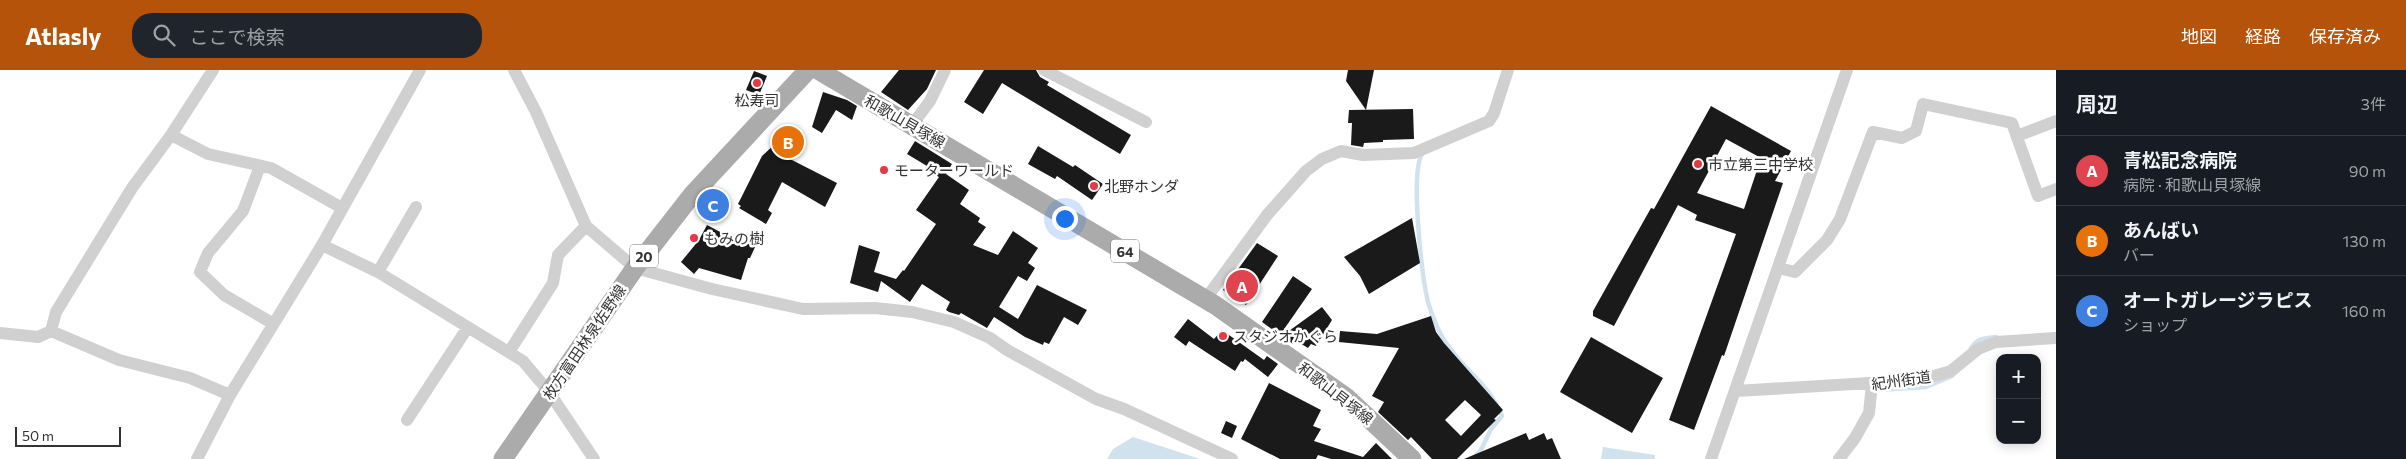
<!DOCTYPE html>
<html lang="ja">
<head>
<meta charset="utf-8">
<style>
  body { margin:0; font-family:Commissioner,"Noto Sans JP",sans-serif; background:#20242c; color:#f1f3f6 }
  .controls { position:absolute; right:15px; bottom:15px; display:grid; overflow:hidden; border-radius:10px; box-shadow:0 2px 12px #0003 }
  .controls button { width:45px; height:45px; display:grid; place-items:center; padding:0; border:0; border-bottom:1px solid #363941; background:#171b24; color:#f1f3f6; font:25px sans-serif }
  .scale { position:absolute; left:15px; bottom:12px; width:106px; box-sizing:border-box; padding-left:5px; border:2px solid #333; border-top:0; font-size:14px; line-height:18px; white-space:nowrap; color:#333; -webkit-text-stroke:4px #fff; paint-order:stroke }
  .you { position:absolute; left:1064px; top:148px; width:18px; height:18px; margin:-12px; border:4px solid #fff; border-radius:50%; background:#1a73e8; box-shadow:0 0 0 8px #1a73e833 }
  .badge { display:grid; place-items:center; width:32px; height:32px; border-radius:50%; background:#b45309; color:#fff; font-size:16px; font-weight:700 }
  .pin { position:absolute; translate:-50% -50%; border:2px solid #fff; box-shadow:0 1px 5px #0006 }
  .list { margin:0; padding:0; list-style:none }
  h2 { display:flex; justify-content:space-between; align-items:center; height:65px; margin:0; padding:0 20px; font-size:21px }
  h2 small { font-size:16px; font-weight:400; color:#9ea1a6 }
  .list li { display:grid; grid-template-columns:32px 1fr auto; gap:15px; align-items:center; box-sizing:border-box; height:70px; padding:0 20px; border-top:1px solid #363941 }
  .list b { display:block; font-size:19px; white-space:nowrap }
  .list p { margin:0; font-size:16px; white-space:nowrap; color:#9ea1a6 }
  .list em { font-size:16px; font-style:normal; color:#9ea1a6 }
  .icon { flex:none; width:28px; height:28px; fill:none; stroke:currentColor; stroke-width:2; stroke-linecap:round; stroke-linejoin:round }
  .map { position:relative; flex:none; width:2056px; height:389px; overflow:hidden }
  header { display:flex; align-items:center; gap:30px; box-sizing:border-box; height:70px; padding:0 25px; background:#b45309; color:#fff }
  header strong { font-size:24px }
  nav { display:flex; gap:28px; margin-inline-start:auto; font-size:18px }
  .search { width:350px; height:45px; background:#20242c; display:flex; align-items:center; gap:12px; box-sizing:border-box; padding:0 18px; border-radius:20px; color:#9ea1a6; font-size:19px }
  main { display:flex }
  aside { flex:1; background:#171b24 }
  .map>svg:first-child { display:block }
  .water { fill:#cfe2ee }
  .lines { fill:none; stroke-linecap:round; stroke-linejoin:round }
  .stream { stroke:#cfe2ee; stroke-width:4.5 }
  .building { fill:#1a1a1a; fill-rule:evenodd }
  .minor { stroke:#d0d0d0; stroke-width:12 }
  .primary { stroke:#ababab; stroke-width:19 }
  .poi-dot { fill:#e63946; stroke:#fff; stroke-width:2 }
  .labels { text-anchor:middle; dominant-baseline:central; stroke-width:5; stroke-linejoin:round; paint-order:stroke }
  .shield { fill:#fff; stroke:#707070; stroke-width:1 }
  .shield-label { font-size:14px; font-weight:bold; fill:#333 }
  .poi-label { font-size:15px; fill:#333; stroke:#fff; text-anchor:start }
  .street-label { font-size:15px; fill:#333; stroke:#fff }
</style>
</head>
<body>
<header>
<strong>Atlasly</strong>
<div class="search"><svg class="icon" aria-label="search" viewBox="0 0 24 24"><circle cx="10" cy="10" r="6"/><path d="M15 15l6 6"/></svg>ここで検索</div>
<nav><a>地図</a><a>経路</a><a>保存済み</a></nav>
</header>
<main>
<div class="map">
<svg width="2056" height="389" viewBox="0 0 2056 389">
  <rect width="100%" height="100%" fill="#fff"/>
  <!-- water -->
  <path class="water" d="M1133,367L1200,389H1107L1113,379Z
    M1603,377L1655,385V389H1601Z"/>
  <g class="lines">
    <!-- stream -->
    <path class="stream" d="M1422,84C1410,104 1422,207 1428,232C1432,246 1440,265 1449,277C1468,304 1488,313 1502,346L1491,359L1480,382L1472,389
      M1971,278C1978,268 1985,268 1996,267
      M1878,320L1926,317L1952,306"/>
  </g>
  <!-- building -->
  <path class="building" d="M899,0H936L927,19L908,40L881,22Z
    M984,0H1036L1040,7L1049,12L1047,15L1131,65L1120,84L1002,13L983,44L964,32Z
    M1348,0H1374L1366,40L1346,11Z
    M754,1L767,6L759,25L746,20Z
    M823,22L847,30L857,36L852,50L836,40L822,63L812,57Z
    M1711,36L1791,81L1775,111L1783,113L1724,286L1722,285L1694,360L1669,350L1736,164L1695,150L1697,145L1678,135L1614,256L1593,246V241L1651,138L1654,139ZM1726,69L1761,88L1744,139L1697,123Z
    M1413,39L1414,69L1383,70V72L1364,73L1363,77L1351,75L1352,53H1348L1349,40Z
    M790,60L803,74L790,89L837,113L825,137L782,112L768,140L772,143L766,154L739,138L741,136L738,134L762,86Z
    M915,71L952,94L946,104L969,120L960,134L980,148L978,152L986,157L973,175L998,185L1013,161L1038,178L1028,193L1035,198L1027,211L1018,206L999,237L1018,249L1037,215L1087,240L1078,255L1064,247L1049,274L1044,272L1043,275L1025,267L994,247L987,258L961,243L959,245L949,242L946,240L950,232L922,214L910,232L881,211L878,222L850,213L859,175L880,182L874,202L896,209L903,200L904,201L936,154L916,140L939,107L930,102L932,99L907,84Z
    M1038,76L1073,97L1075,95L1103,114L1092,130L1057,106L1055,109L1028,94Z
    M1412,148L1420,193L1369,224L1360,206L1344,187Z
    M707,155L726,165L727,163L756,175L750,188H748L741,210L699,198L694,204L681,192L699,170Z
    M1257,173L1278,186L1246,235L1223,220Z
    M1293,206L1312,219L1280,265L1262,252Z
    M1322,237L1332,250L1316,276L1311,274L1308,278L1295,270L1293,274L1282,266Z
    M1431,246L1436,262L1444,273L1503,340L1494,349L1496,350L1457,389H1432L1411,367L1408,370L1378,342L1384,332L1372,326L1399,278L1339,272L1340,261L1377,264ZM1465,330L1481,345L1461,366L1445,350Z
    M1188,249L1214,269L1222,260L1264,290L1267,286L1278,294L1268,307L1245,289L1243,292L1241,291L1235,301L1189,271L1186,276L1174,267Z
    M1591,267L1663,308L1632,363L1560,322Z
    M1269,313L1321,340L1313,356L1321,359L1314,371L1363,387L1376,373L1392,389H1331L1318,385L1316,389H1280L1241,369Z
    M1226,351L1237,356L1232,368L1221,363Z
    M1526,363L1529,370L1544,363L1547,370L1552,368L1561,389H1464Z"/>
  <g class="lines">
    <!-- minor -->
    <path class="minor" d="M514,0L536,42L586,156L635,198L712,219L803,239L875,238L912,242L954,252L990,268L1007,280L1096,329L1124,339L1232,389
      M1044,0L1146,52
      M912,55L930,31L945,0
      M171,65L208,84L271,98L342,138
      M2017,66L2056,51
      M260,96L243,141L208,183L200,202L224,225L272,253
      M322,175L378,202L523,291L549,322L594,389
      M1779,198L1795,202L1827,170L1840,149L1873,62L1902,68L1916,61L1923,34L2012,53L2038,126L2056,119
      M378,202L416,137
      M1205,230L1267,145L1306,101L1322,89L1341,81L1363,85L1414,83L1489,51L1494,43L1508,0
      M51,261L56,242L132,118L171,65L213,0
      M0,263L38,267L51,261L119,290L190,308L230,325
      M509,282L553,213L558,185L586,156
      M1736,321L1920,310L1951,301L1978,279L1996,272L2056,268
      M407,350L468,257
      M197,389L230,325L322,175L420,0
      M1711,389L1847,0
      M1839,389L1855,368L1869,343L1872,314"/>
    <!-- primary -->
    <path class="primary" d="M818,0L1215,235L1346,327L1412,389
      M503,389L635,198L692,125L808,0"/>
  </g>
  <!-- markers -->
  <g class="poi-dot">
    <circle cx="757" cy="13" r="5"/>
    <circle cx="1698" cy="94" r="5"/>
    <circle cx="884" cy="100" r="5"/>
    <circle cx="1094" cy="116" r="5"/>
    <circle cx="694" cy="168" r="5"/>
    <circle cx="1223" cy="266" r="5"/>
  </g>
  <g class="labels">
    <!-- shield labels -->
    <g class="shield">
      <rect x="1111" y="169.5" width="28" height="23" rx="4"/>
      <rect x="630" y="174.5" width="28" height="23" rx="4"/>
    </g>
    <g class="shield-label">
      <text x="1125" y="181">64</text>
      <text x="644" y="186">20</text>
    </g>
    <!-- poi labels -->
    <g class="poi-label">
      <text x="757" y="30" text-anchor="middle">松寿司</text>
      <text x="1708" y="94">市立第三中学校</text>
      <text x="894" y="100">モーターワールド</text>
      <text x="1104" y="116">北野ホンダ</text>
      <text x="704" y="168">もみの樹</text>
      <text x="1233" y="266">スタジオかぐら</text>
    </g>
    <!-- street labels -->
    <g class="street-label">
      <text transform="translate(905 51) rotate(30)">和歌山貝塚線</text>
      <text transform="translate(584 272) rotate(-56)">枚方富田林泉佐野線</text>
      <text transform="translate(1901 310) rotate(-8)">紀州街道</text>
      <text transform="translate(1336 323) rotate(38)">和歌山貝塚線</text>
    </g>
  </g>
</svg>
<div class="controls">
<button>+</button>
<button>−</button>
</div>
<div class="scale">50 m</div>
<div class="you"></div>
<div class="pin badge" style="left:1242px;top:216px;background:#e0444e">A</div>
<div class="pin badge" style="left:788px;top:72px;background:#e8710a">B</div>
<div class="pin badge" style="left:713px;top:135px;background:#3f7fe0">C</div>
</div>
<aside>
<h2>周辺<small>3件</small></h2>
<ul class="list">
<li><span class="badge" style="background:#e0444e">A</span><div><b>青松記念病院</b><p>病院 · 和歌山貝塚線</p></div><em>90 m</em></li>
<li><span class="badge" style="background:#e8710a">B</span><div><b>あんばい</b><p>バー</p></div><em>130 m</em></li>
<li><span class="badge" style="background:#3f7fe0">C</span><div><b>オートガレージラピス</b><p>ショップ</p></div><em>160 m</em></li>
</ul>
</aside>
</main>
</body>
</html>
